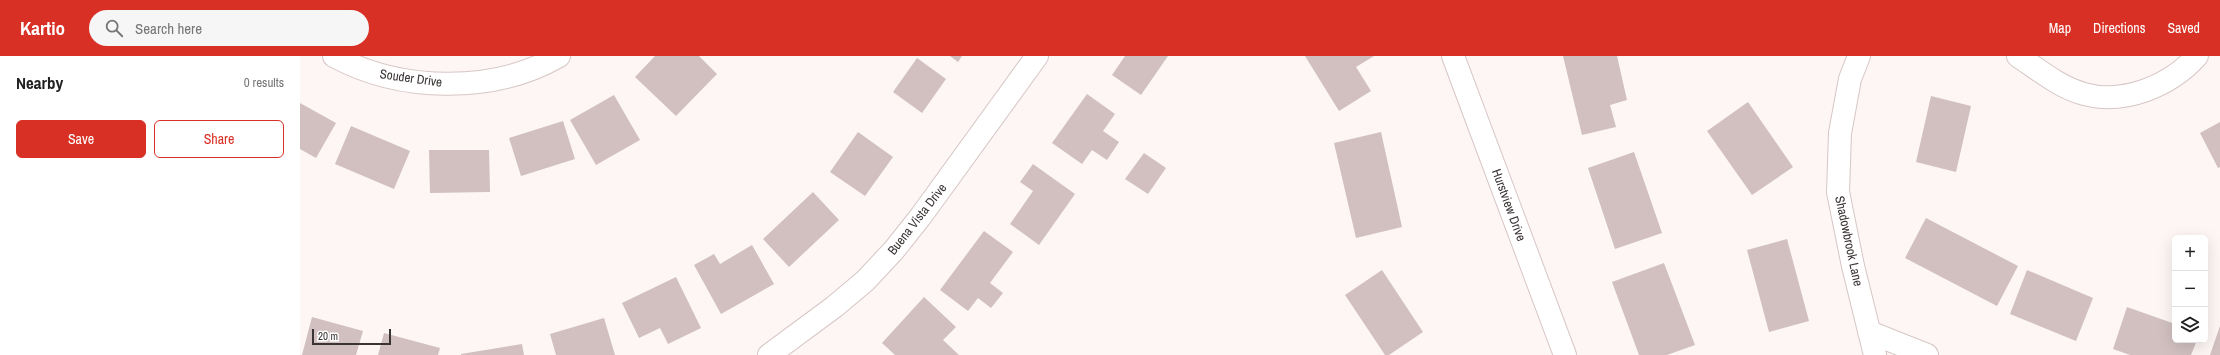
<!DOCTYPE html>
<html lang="en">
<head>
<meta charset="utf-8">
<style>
  body { margin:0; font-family:"Archivo Narrow",sans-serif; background:#f6f6f6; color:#222 }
  .controls { position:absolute; right:12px; bottom:12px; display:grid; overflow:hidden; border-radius:6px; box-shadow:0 4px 16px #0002 }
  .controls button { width:36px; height:36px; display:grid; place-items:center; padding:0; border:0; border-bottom:1px solid #e0e0e0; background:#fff; color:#222; font:20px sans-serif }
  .scale { position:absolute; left:12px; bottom:10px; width:79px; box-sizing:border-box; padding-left:4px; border:2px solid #3b3434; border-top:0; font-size:11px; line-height:14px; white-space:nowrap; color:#3b3434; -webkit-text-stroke:3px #fff; paint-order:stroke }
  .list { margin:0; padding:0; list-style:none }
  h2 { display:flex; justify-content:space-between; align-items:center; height:52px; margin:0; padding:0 16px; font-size:17px }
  h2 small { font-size:13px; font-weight:400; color:#767676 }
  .actions { display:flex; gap:8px; padding:12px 16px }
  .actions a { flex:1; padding:9px 0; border:1px solid #d93025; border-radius:6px; text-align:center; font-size:14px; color:#d93025 }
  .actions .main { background:#d93025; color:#fff }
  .icon { flex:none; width:22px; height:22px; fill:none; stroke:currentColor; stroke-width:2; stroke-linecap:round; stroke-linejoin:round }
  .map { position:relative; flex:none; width:1920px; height:299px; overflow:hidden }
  header { display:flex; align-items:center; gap:24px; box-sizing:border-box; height:56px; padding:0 20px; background:#d93025; color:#fff }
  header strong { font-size:19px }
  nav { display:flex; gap:22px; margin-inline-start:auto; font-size:14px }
  .search { width:280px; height:36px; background:#f6f6f6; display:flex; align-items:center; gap:10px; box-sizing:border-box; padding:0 14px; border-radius:22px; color:#767676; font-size:15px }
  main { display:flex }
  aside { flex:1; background:#fff }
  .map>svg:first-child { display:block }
  .building { fill:#d1c0bf }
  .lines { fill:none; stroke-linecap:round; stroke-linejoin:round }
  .street-casing { stroke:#d7c6c5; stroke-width:24 }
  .secondary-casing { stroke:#d7c6c5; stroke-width:24 }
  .street { stroke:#fff; stroke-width:22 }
  .secondary { stroke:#fff; stroke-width:22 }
  .labels { text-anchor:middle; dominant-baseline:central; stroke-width:3; stroke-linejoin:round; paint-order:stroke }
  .street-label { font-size:13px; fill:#3b3434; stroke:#fff }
</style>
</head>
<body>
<header>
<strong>Kartio</strong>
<div class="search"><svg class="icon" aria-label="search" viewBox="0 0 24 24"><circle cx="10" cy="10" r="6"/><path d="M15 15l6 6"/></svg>Search here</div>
<nav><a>Map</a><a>Directions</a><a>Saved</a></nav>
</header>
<main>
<aside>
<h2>Nearby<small>0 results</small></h2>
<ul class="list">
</ul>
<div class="actions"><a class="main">Save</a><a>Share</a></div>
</aside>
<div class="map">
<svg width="1920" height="299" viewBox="0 0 1920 299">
  <rect width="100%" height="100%" fill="#fdf6f5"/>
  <!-- building -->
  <path class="building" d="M355,0H399L417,18L376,60L335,21Z
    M650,0H662L658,6Z
    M825,0H868L841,39L812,19Z
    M1005,0H1074L1056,11L1071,35L1039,55Z
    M1263,0H1317L1327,44L1310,49L1316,71L1282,79Z
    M617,2L646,23L622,57L593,36Z
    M787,38L815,58L803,75L819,86L807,104L792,94L782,108L752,87Z
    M314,39L340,84L296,109L270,64Z
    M1631,40L1671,50L1656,116L1616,106Z
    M1448,46L1493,111L1452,139L1407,75Z
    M0,47L36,67L16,102L0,93Z
    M263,65L275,103L221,120L209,82Z
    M1920,66V111L1918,112L1900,77Z
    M51,70L110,95L94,133L35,108Z
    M558,76L593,101L565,140L530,116Z
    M1081,76L1102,171L1056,182L1034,87Z
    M129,94H189L190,136L130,137Z
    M1334,96L1362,177L1315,193L1288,112Z
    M844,97L866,112L848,138L825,123Z
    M733,108L775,138L739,189L710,168L733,135L720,126Z
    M513,136L539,164L489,211L463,183Z
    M1626,162L1718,210L1697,250L1605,202Z
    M684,175L713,196L690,227L703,237L691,252L678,242L668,255L640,234Z
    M1487,183L1509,265L1469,276L1447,194Z
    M452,189L474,228L421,258L394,209L414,198L420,208Z
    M1364,207L1395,289L1367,299H1339L1312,226Z
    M1082,214L1123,276L1089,299H1085L1045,239Z
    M1727,214L1793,242L1776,285L1710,258Z
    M376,221L401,272L368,288L360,272L339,282L322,247Z
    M624,241L656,271L643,284L659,299H595L582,287Z
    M1827,251L1875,268V284H1897L1891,299H1830L1813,293Z
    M12,261L63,275L56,299H2Z
    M304,262L315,299H256L250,278Z
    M1920,270V299H1910Z
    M84,277L140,292L138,299H78Z
    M222,288L224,299H161V298Z"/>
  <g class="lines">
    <defs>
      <path id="street" d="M34,0C100,36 193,38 259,0
        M1559,0L1550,23L1540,77L1538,136L1553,210L1575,299
        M1569,276L1627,299
        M469,299L534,251L565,225L594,194L621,160L737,0"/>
      <path id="secondary" d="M1153,0L1265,299
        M1718,0C1739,14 1759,31 1784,38C1824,49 1870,30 1897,0"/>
    </defs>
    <!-- street casing -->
    <use href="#street" class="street-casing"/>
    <!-- secondary casing -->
    <use href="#secondary" class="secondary-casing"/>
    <!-- street -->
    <use href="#street" class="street"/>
    <!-- secondary -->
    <use href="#secondary" class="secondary"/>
  </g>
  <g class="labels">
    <!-- street labels -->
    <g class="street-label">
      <text transform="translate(111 22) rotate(8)">Souder Drive</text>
      <text transform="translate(1209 149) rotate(70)">Hurstview Drive</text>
      <text transform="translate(617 163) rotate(-52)">Buena Vista Drive</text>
      <text transform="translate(1549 185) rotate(78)">Shadowbrook Lane</text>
    </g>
  </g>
</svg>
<div class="controls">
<button>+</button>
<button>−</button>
<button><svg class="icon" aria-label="layers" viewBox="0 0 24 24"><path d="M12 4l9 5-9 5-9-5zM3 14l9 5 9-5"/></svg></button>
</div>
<div class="scale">20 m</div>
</div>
</main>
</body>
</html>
